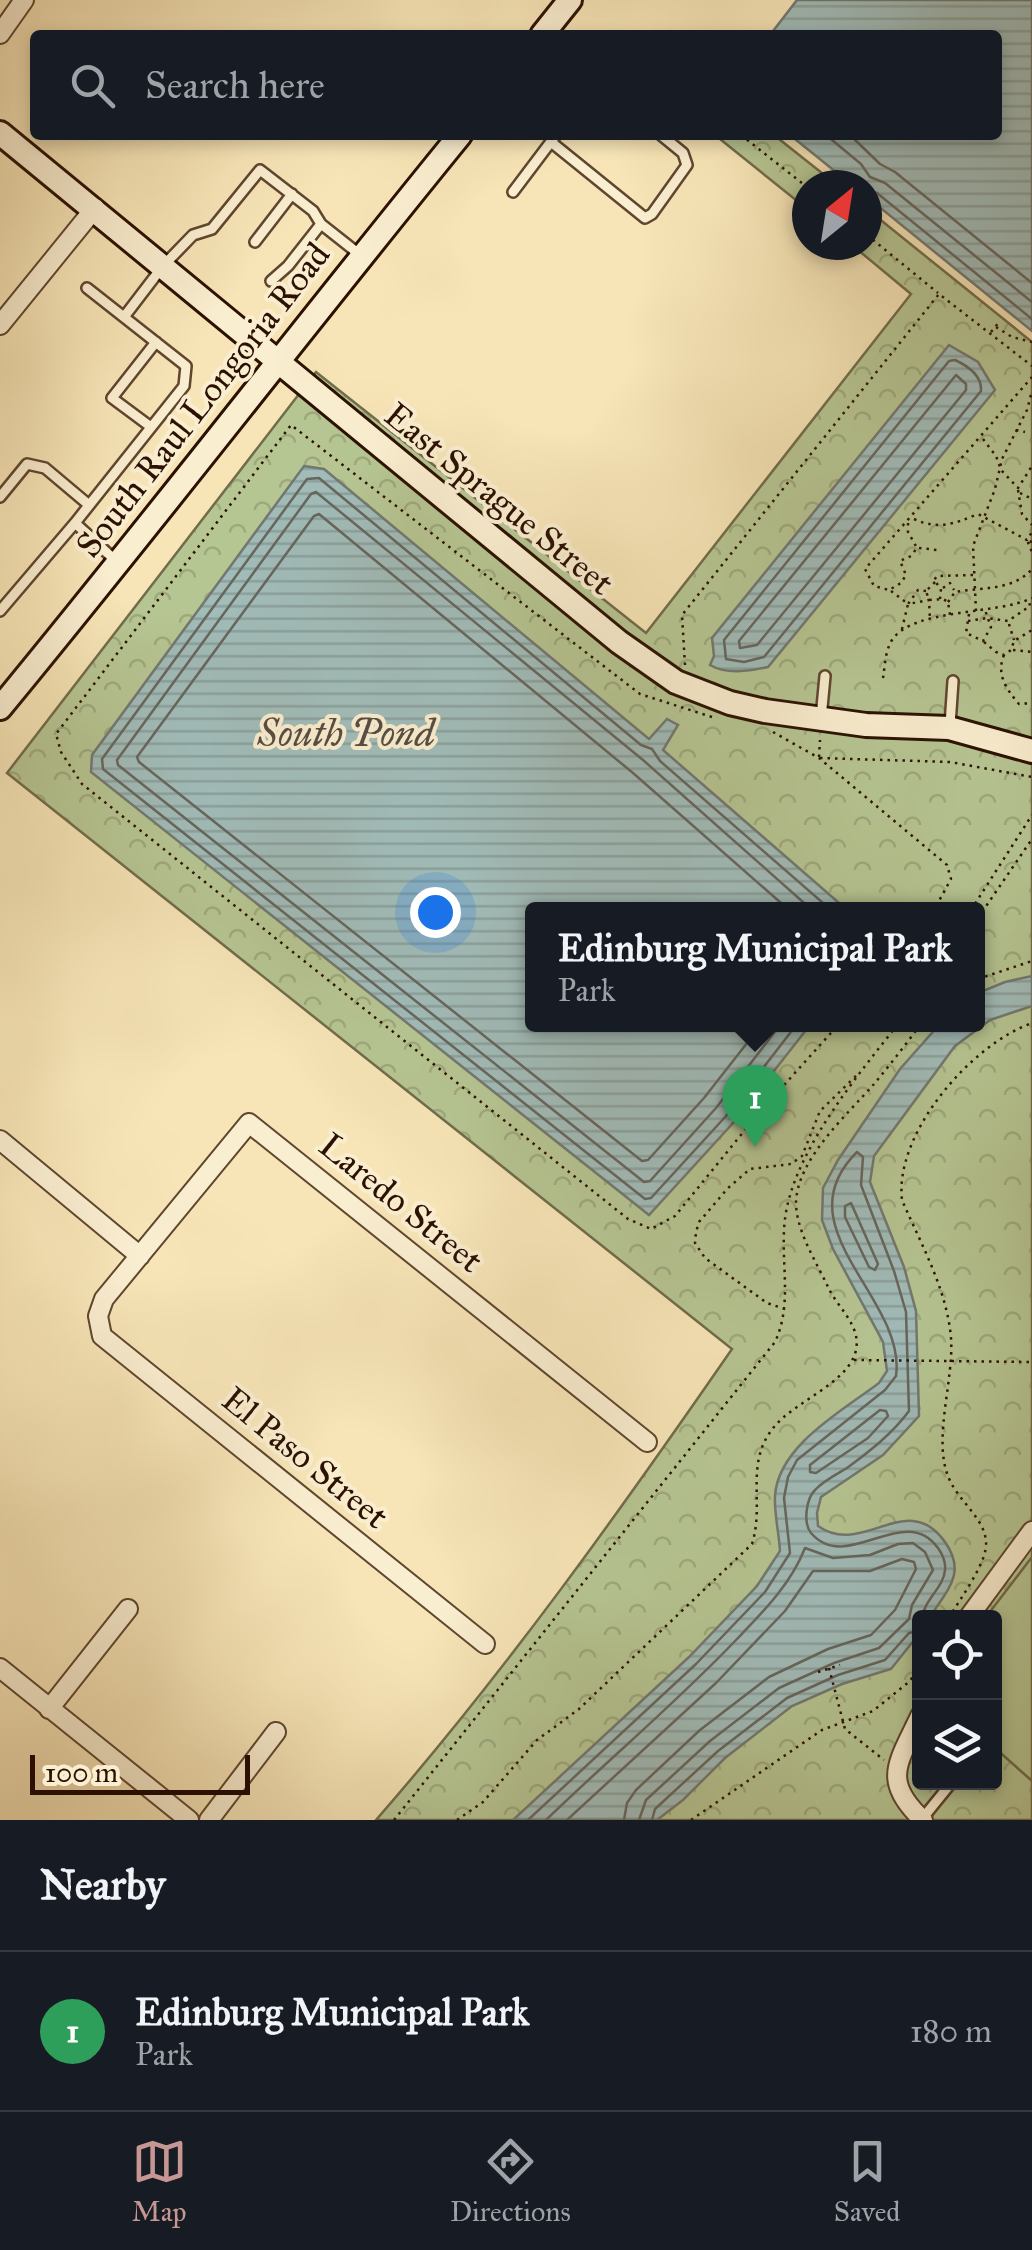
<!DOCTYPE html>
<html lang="en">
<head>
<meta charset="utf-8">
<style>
  body { margin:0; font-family:"IM FELL Great Primer",serif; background:#20242c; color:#f1f3f6 }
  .controls { position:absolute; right:30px; bottom:30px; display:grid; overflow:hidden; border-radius:10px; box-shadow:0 5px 15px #0003 }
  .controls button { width:90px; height:90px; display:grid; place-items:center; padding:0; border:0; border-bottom:2px solid #363941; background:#171b24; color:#f1f3f6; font:50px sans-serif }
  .compass { position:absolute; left:792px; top:170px; width:90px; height:90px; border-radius:50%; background:#171b24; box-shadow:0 5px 15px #0003; rotate:30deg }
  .scale { position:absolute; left:30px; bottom:25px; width:220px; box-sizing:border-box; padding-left:10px; border:5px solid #2c1102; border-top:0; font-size:28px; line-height:35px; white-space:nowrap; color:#2c1102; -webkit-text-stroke:8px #faeed0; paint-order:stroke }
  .you { position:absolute; left:435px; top:912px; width:35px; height:35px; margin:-25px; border:8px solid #fff; border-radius:50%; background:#1a73e8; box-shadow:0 0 0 15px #1a73e833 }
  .badge { display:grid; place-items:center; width:65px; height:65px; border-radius:50%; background:#c59692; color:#fff; font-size:32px; font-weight:700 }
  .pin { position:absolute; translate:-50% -82px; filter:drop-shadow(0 2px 5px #0008) }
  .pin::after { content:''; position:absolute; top:52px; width:35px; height:30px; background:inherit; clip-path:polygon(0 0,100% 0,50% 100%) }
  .popup { position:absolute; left:525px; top:902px; width:460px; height:130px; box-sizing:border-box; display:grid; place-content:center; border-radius:10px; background:#171b24; filter:drop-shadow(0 2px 8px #0005); font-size:32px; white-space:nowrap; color:#9ea1a6 }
  .popup b { font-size:38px; color:#f1f3f6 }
  .popup::after { content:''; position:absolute; left:50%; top:100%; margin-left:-20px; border:20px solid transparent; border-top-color:#171b24 }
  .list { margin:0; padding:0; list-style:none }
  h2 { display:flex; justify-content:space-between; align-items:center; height:130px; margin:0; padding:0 40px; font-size:42px }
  h2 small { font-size:32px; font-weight:400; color:#9ea1a6 }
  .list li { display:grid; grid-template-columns:65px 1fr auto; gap:30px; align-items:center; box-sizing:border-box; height:160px; padding:0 40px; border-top:2px solid #363941 }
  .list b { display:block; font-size:38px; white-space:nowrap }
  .list p { margin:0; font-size:32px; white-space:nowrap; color:#9ea1a6 }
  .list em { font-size:32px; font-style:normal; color:#9ea1a6 }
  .icon { flex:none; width:55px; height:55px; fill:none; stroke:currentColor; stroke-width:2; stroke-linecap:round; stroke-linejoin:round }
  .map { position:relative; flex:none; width:1032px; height:1820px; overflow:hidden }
  .search { position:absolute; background:#171b24; box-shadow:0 5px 15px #0003; left:30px; right:30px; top:30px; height:110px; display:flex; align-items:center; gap:25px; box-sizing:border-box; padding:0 35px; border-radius:10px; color:#9ea1a6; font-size:38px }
  .sheet { height:290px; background:#171b24 }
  nav { display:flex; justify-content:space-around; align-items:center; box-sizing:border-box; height:140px; border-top:2px solid #363941; background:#171b24; font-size:28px; color:#9ea1a6 }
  nav a { display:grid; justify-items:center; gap:5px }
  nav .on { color:#c59692 }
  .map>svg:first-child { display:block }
  .forest { fill:url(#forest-crowns); stroke:#716c4a; stroke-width:2.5; fill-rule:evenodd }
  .pitch { fill:#b6c693; stroke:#716c4a; stroke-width:2.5 }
  .water { fill:url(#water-rules); stroke:#727870; stroke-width:2.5 }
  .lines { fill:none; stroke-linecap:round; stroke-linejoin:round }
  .shore { stroke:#66665e; stroke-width:2.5 }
  .lane-casing { stroke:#5f462f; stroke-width:14 }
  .street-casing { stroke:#5f462f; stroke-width:22 }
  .secondary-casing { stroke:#2c1102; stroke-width:28 }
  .path { stroke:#2c1102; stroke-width:2.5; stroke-dasharray:2.5 5; stroke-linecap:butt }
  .lane { stroke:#faeed0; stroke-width:9 }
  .street { stroke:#faeed0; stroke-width:18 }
  .secondary { stroke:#faeed0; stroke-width:22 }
  .labels { text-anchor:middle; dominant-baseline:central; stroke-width:8; stroke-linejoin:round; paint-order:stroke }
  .street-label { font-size:35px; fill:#2c1102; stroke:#faeed0 }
  .water-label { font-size:38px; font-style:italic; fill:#554d42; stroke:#faeed0 }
</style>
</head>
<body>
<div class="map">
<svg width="1032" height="1820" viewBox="0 0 1032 1820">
  <defs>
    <pattern id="forest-crowns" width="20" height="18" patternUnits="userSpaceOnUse" patternTransform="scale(2.5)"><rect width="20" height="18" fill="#b6c693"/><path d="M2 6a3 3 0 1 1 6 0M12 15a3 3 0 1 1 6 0" fill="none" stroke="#9da97d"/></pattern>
    <pattern id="water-rules" width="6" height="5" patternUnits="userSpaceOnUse" patternTransform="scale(2.5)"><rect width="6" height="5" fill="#a1bcb9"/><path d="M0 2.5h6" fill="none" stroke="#8ba19d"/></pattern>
  </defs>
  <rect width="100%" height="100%" fill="#f7e5b7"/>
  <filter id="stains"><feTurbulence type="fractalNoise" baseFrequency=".002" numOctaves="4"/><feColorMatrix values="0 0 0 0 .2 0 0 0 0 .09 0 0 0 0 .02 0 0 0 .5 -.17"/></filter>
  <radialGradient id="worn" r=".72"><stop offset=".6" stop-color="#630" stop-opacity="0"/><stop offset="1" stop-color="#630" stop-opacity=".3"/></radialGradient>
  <!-- forest -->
  <path class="forest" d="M715,135H774L837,185H807V209Z
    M867,209L1032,342V1820H376C506,1671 620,1511 732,1349L7,773L316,372L646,633L911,294L852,245H867ZM532,910H978V1024H532ZM920,1618H994V1782H920Z"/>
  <!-- pitch -->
  <path class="pitch" d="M1032,1557V1781L995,1748L994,1618L986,1617Z"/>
  <!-- water -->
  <path class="water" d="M797,0H1032V331L867,197V185H852L790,135H997V35H770Z
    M949,345L978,362L995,390L768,667C749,671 727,675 710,665L714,656L712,638Z
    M304,466L324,469L649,739L667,719L678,725L663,750L846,909L532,910V1024L810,1025L734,1122L649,1215L91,772L92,755Z
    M1032,976V1006L990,1020L955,1046L874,1156L870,1182L904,1267L916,1311L919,1416L883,1455L821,1497L817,1513L818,1526C863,1558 907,1488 945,1542C967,1573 947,1590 930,1617L920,1618L919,1634L891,1669L842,1684L792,1706L725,1758L683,1800L657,1820H513L689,1657L757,1586L780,1551C779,1533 774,1513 775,1496C778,1446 842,1411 879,1383L887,1371L883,1342L833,1249L822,1220L823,1188L838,1160L900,1069L939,1025L978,1024V993L1005,982Z"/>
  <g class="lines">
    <!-- shore -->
    <path class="shore" d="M826,135L861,164L870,177L885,183L1032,302
      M850,135L880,164L895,172L1032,283
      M867,190L877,193L1032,319
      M955,360C968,366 982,376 981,391L764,657L744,662L726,659L724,640L949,361Z
      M956,375L966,384V390L757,645L740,648L739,641Z
      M762,1024L704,1098L648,1160L642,1161L139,762L137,757L314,516L319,514L633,773L789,910
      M781,1024L716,1108L650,1181L644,1182L118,765L117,760L311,494L316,492L643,760L812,910
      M797,1024L726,1116L651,1198L645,1199L103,769L102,759L307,479L319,478L641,745L652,749L660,761L831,910
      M851,1203L878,1264L875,1270L869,1267L845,1217V1206Z
      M880,1410L886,1411L888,1416L868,1438L816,1473L810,1472V1465Z
      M528,1820L696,1664L765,1592L790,1553L784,1498L788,1477L797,1460L885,1390L896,1376C907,1298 780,1228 857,1152L863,1157L861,1185L894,1271L906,1312L909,1411C892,1434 870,1451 847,1468C837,1474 823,1481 815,1490C806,1499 803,1523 811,1533C847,1575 904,1501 938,1548C943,1555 946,1561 945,1570C944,1587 924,1600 922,1618
      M546,1820C609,1759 676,1703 736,1640C763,1612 791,1584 805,1548L833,1558L870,1555L898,1544L913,1543L925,1552L933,1570L912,1605L909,1619L879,1648L834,1663L779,1688L710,1741L646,1800L639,1820
      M567,1820L716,1683L785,1611L813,1571H870L902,1559L914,1562L916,1569L895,1610L871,1635L828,1649L769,1677L700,1730L636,1790L627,1803L624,1820
      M652,1820L655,1809L718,1751L787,1698L838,1675L885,1660L909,1633L920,1631"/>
    <defs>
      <path id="lane" d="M551,142L645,218L652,214L687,165L683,153L661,135
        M513,192L556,135
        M255,242L292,194
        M271,281L288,266L321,224
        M87,288L186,366L184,386L75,523L117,562
        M124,317L163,266L193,235L212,229L260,170L313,211L321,224L359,254
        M151,427L112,398L156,342
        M0,497L27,464L45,468L89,505
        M0,611L75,523
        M821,718L825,676
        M950,725L953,681
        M922,1819L952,1782"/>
      <path id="street" d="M0,34L24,0
        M0,325L95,208
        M0,1140L140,1256
        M968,1618L1032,1531
        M485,1644L102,1336L98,1316L104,1299L249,1123L647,1442
        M0,1668L189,1820
        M49,1709L128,1609
        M920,1716C899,1762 880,1780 923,1820
        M209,1820L276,1732"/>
      <path id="secondary" d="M542,35L570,0
        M0,133L619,642L676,682L730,703L765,711L866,725L949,728L1032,751
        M0,708C156,519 305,325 460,135"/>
    </defs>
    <!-- lane casing -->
    <use href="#lane" class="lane-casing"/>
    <!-- street casing -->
    <use href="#street" class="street-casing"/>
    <!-- secondary casing -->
    <use href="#secondary" class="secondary-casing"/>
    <!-- path -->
    <path class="path" d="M741,135L807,187
      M867,235L938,293
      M996,327L1012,337L1032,342
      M991,332L1000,321
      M1016,430L1025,432
      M983,439L996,456L1001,470L1018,488L1032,466
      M1018,490L1022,514L1032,525
      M1020,493L1032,499
      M914,519C938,530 954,524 978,514L1027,540L1032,532
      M908,523V532L917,548L911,556L900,561L906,575L901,583L889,590L874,586L865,569L1032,377
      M1032,542L1027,540L1032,552
      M919,548L937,550
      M935,582L926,591L929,600L943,599L948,602L950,615
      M943,588L950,583L954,590
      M891,591L908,604L902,629
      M926,591L918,590L908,604L929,600L930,620
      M940,599L941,589L934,580L937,576L973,575
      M948,602L955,592C982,587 1013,591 1032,569
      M976,611L973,546L995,489L1002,459L1027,410L1032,391
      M969,614L966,633L983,641L991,627L985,610
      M968,621L987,618L1008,621L1030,606L1029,601
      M1009,624L1014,640
      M984,642L996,652L1004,655L1011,650L1014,641L1032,630
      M1013,650L1032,652
      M1004,655C996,674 1006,689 1019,704L1032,703
      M685,665L682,615L939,294L1032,366
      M883,678C885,666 885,651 892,640C913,608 997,615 1032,598
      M712,717L640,694L291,425L56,734L61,752L82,784L628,1219L651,1229L675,1216L758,1114L839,1024
      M773,732L819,758L947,865L951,879L934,910
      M819,757L820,740
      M820,758L950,762L1032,777
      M971,910L1032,815
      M978,918L1032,839
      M978,979L1032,961
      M785,1309L767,1303L705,1258L695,1243L696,1232L699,1222L728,1188L750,1169L791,1164L802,1156L820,1111L859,1073
      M854,1360L1032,1362
      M949,1618C959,1600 988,1562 986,1542C985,1518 956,1499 948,1476C933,1438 954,1380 951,1338C947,1290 921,1244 902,1200C894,1133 972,1044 1032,1023
      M829,1668L845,1729L884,1760
      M818,1672L840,1665
      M394,1820L775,1342C795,1299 777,1253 787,1207C801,1143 858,1075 898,1024
      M457,1820L483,1802L537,1740L579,1709L752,1544C765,1503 744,1463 774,1427C795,1401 849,1383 856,1350C861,1326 839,1309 829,1289C817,1263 797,1233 796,1204C796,1160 847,1115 874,1084C890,1065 906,1044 921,1024
      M691,1820L822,1730L873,1711L910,1681L920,1665"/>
    <!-- lane -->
    <use href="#lane" class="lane"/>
    <!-- street -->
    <use href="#street" class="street"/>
    <!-- secondary -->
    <use href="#secondary" class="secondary"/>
  </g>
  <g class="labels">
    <!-- street labels -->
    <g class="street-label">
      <text transform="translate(203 400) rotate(-52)">South Raul Longoria Road</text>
      <text transform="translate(499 499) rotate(39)">East Sprague Street</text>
      <text transform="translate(401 1203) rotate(39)">Laredo Street</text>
      <text transform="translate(305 1458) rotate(39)">El Paso Street</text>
    </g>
    <!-- water labels -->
    <g class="water-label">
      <text x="346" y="733">South Pond</text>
    </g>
  </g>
  <rect width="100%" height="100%" filter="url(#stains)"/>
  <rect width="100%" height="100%" fill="url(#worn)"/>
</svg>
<div class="controls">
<button><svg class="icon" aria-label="locate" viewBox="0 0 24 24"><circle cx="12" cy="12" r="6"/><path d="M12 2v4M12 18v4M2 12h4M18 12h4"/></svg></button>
<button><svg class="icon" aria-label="layers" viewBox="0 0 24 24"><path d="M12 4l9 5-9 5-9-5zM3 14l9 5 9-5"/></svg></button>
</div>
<svg class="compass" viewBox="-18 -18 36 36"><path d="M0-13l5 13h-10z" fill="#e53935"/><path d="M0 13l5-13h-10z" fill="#9ea1a6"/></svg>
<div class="scale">100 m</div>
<div class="you"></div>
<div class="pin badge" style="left:755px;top:1147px;background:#2e9e5b">1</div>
<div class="popup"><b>Edinburg Municipal Park</b>Park</div>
<div class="search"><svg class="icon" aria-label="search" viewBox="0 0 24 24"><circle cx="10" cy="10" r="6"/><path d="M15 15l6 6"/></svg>Search here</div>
</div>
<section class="sheet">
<h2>Nearby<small></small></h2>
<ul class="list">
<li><span class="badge" style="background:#2e9e5b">1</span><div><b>Edinburg Municipal Park</b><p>Park</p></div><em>180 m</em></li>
</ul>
</section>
<nav>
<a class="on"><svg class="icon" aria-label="map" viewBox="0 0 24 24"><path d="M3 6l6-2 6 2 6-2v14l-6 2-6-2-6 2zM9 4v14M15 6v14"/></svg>Map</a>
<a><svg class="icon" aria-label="directions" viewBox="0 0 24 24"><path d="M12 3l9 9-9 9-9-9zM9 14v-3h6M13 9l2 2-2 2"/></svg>Directions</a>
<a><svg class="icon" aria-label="saved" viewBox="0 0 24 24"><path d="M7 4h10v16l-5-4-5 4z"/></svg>Saved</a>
</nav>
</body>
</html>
